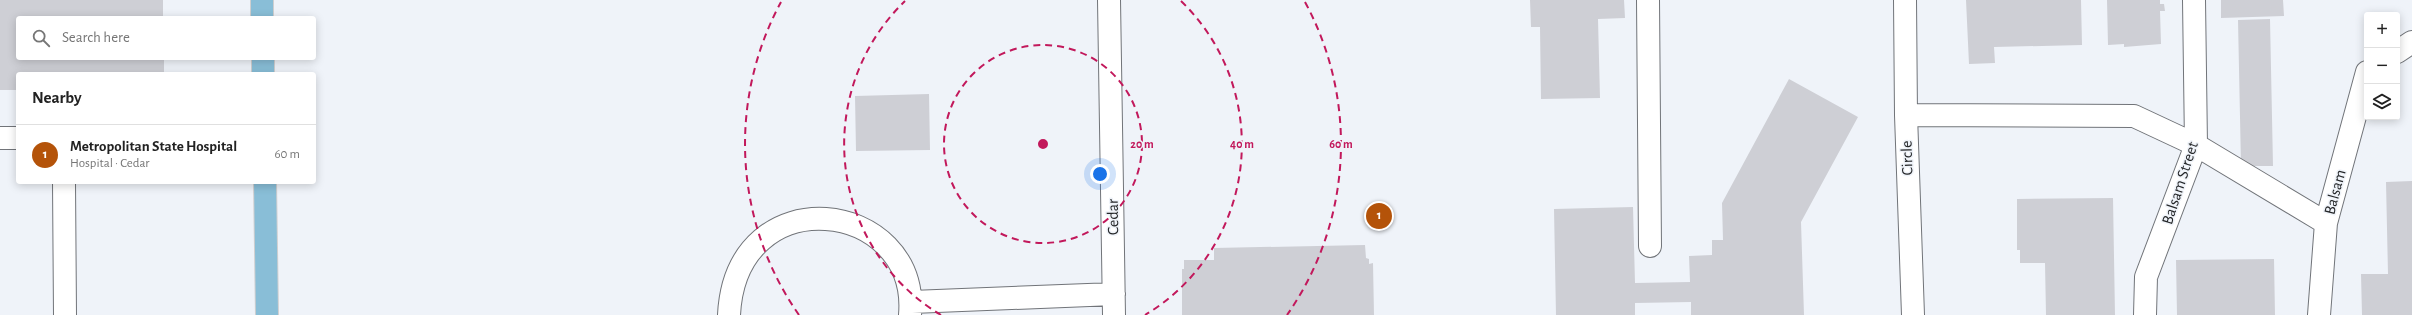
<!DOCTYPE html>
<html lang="en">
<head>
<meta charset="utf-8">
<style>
  body { margin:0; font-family:"Alegreya Sans",sans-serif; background:#f2f2f2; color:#222 }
  .controls { position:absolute; right:12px; top:12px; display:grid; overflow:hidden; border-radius:4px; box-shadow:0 2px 10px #0003 }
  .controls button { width:36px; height:36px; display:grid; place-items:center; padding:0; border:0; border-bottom:1px solid #e0e0e0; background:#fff; color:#222; font:20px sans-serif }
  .you { position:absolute; left:1100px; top:174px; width:14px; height:14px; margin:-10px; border:3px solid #fff; border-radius:50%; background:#1a73e8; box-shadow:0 0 0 6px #1a73e833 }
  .badge { display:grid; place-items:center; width:26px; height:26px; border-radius:50%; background:#b45309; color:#fff; font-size:13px; font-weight:700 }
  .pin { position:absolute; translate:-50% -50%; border:2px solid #fff; box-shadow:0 1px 4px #0006 }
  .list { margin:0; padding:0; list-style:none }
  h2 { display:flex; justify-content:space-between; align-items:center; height:52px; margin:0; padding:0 16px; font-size:17px }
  h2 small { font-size:13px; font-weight:400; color:#767676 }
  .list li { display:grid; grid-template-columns:26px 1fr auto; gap:12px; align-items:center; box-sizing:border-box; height:60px; padding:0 16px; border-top:1px solid #e0e0e0 }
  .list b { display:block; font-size:15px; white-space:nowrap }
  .list p { margin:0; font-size:13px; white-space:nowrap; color:#767676 }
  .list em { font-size:13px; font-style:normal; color:#767676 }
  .icon { flex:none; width:22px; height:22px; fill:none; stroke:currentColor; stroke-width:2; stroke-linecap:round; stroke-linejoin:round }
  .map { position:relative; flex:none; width:2412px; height:315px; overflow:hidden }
  .search { position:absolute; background:#fff; box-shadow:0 2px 10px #0003; left:16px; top:16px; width:300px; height:44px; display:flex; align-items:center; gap:10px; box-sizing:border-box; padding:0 14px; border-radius:4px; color:#767676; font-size:15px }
  .panel { position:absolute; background:#fff; box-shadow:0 2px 10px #0003; left:16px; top:72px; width:300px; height:112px; border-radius:4px }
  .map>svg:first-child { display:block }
  .building { fill:#cecfd5 }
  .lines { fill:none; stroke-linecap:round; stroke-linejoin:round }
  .minor-casing { stroke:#717479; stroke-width:24 }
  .major-casing { stroke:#cfcfd0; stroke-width:24 }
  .minor { stroke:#fff; stroke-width:22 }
  .major { stroke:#89bed7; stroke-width:22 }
  .ring { fill:none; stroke:#c2185b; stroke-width:2; stroke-dasharray:7 5 }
  .labels { text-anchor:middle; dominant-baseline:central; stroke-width:3; stroke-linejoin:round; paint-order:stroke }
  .street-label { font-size:16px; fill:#242628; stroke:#eff3f9 }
  .centre { fill:#c2185b; stroke:#eff3f9; stroke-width:2 }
  .ring-label { font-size:12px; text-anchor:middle; font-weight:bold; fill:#c2185b; stroke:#eff3f9; stroke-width:3; stroke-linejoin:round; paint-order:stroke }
</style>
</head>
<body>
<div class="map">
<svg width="2412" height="315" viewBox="0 0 2412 315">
  <rect width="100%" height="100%" fill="#eff3f9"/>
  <!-- building -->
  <path class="building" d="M0,0H163V18H18V58H164V74H18V90H0Z
    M1530,0H1624L1625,18L1598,19L1600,98L1541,99L1540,27H1531Z
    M1966,0H2081L2082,45L1994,47L1995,63L1969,64Z
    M2107,0H2160V4H2164L2165,11H2160L2161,44L2124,47V44L2108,45Z
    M2221,0H2283L2284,16L2221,18Z
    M2270,19L2273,166H2241L2238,20Z
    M1789,79L1858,117L1801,222L1804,315H1691V302L1635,303V315H1556L1554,209L1633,207L1635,283L1690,282L1689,256L1712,255V240H1723L1722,203Z
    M929,94L930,150L856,151L855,96Z
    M2412,181V315H2362L2361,274H2388L2386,182Z
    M2113,198L2115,315H2046L2045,263H2020V250H2017V199Z
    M1365,245L1366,258L1369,259V264L1373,263L1374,315H1182V269H1184V260H1214V248Z
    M2274,259L2275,315H2177L2176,260Z"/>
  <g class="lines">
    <defs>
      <path id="minor" d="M1109,0L1114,315
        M1648,0L1650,246
        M1905,0L1906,115L1913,315
        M2397,52L2412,42
        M1906,115L2134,116L2196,145L2326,223
        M0,138H18
        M64,182L65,315
        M912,302L1114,294
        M729,315C736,175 920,199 910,315
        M2145,315L2146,277L2196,145L2194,0
        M2319,315L2326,223L2367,72"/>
      <path id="major" d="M262,0V18
        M263,58V74
        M265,182L267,315"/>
    </defs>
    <!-- minor casing -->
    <use href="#minor" class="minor-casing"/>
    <!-- major casing -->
    <use href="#major" class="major-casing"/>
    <!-- minor -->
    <use href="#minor" class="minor"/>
    <!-- major -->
    <use href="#major" class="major"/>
  </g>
  <!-- distance rings -->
  <g class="ring">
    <circle cx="1043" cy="144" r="99"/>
    <path d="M941 315A199 199 0 0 1 905 1M1181 1A199 199 0 0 1 1145 315"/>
    <path d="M799 315A298 298 0 0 1 781 2M1305 2A298 298 0 0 1 1287 315"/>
  </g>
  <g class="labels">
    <!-- street labels -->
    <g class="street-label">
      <text transform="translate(1907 158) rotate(-92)">Circle</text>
      <text transform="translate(2180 183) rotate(-72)">Balsam Street</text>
      <text transform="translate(2335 192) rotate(-75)">Balsam</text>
      <text transform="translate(1113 217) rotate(-91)">Cedar</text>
    </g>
  </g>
  <circle cx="1043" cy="144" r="6" class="centre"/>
  <g class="ring-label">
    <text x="1142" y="148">20 m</text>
    <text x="1242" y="148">40 m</text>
    <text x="1341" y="148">60 m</text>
  </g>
</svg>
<div class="controls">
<button>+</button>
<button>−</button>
<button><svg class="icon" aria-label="layers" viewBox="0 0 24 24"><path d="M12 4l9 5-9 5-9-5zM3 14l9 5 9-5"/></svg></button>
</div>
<div class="you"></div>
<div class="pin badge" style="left:1379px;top:216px">1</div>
<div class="search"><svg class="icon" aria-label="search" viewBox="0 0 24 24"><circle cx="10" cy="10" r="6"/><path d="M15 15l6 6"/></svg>Search here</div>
<section class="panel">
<h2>Nearby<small></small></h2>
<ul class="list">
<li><span class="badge">1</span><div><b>Metropolitan State Hospital</b><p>Hospital · Cedar</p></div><em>60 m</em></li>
</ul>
</section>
</div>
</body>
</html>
